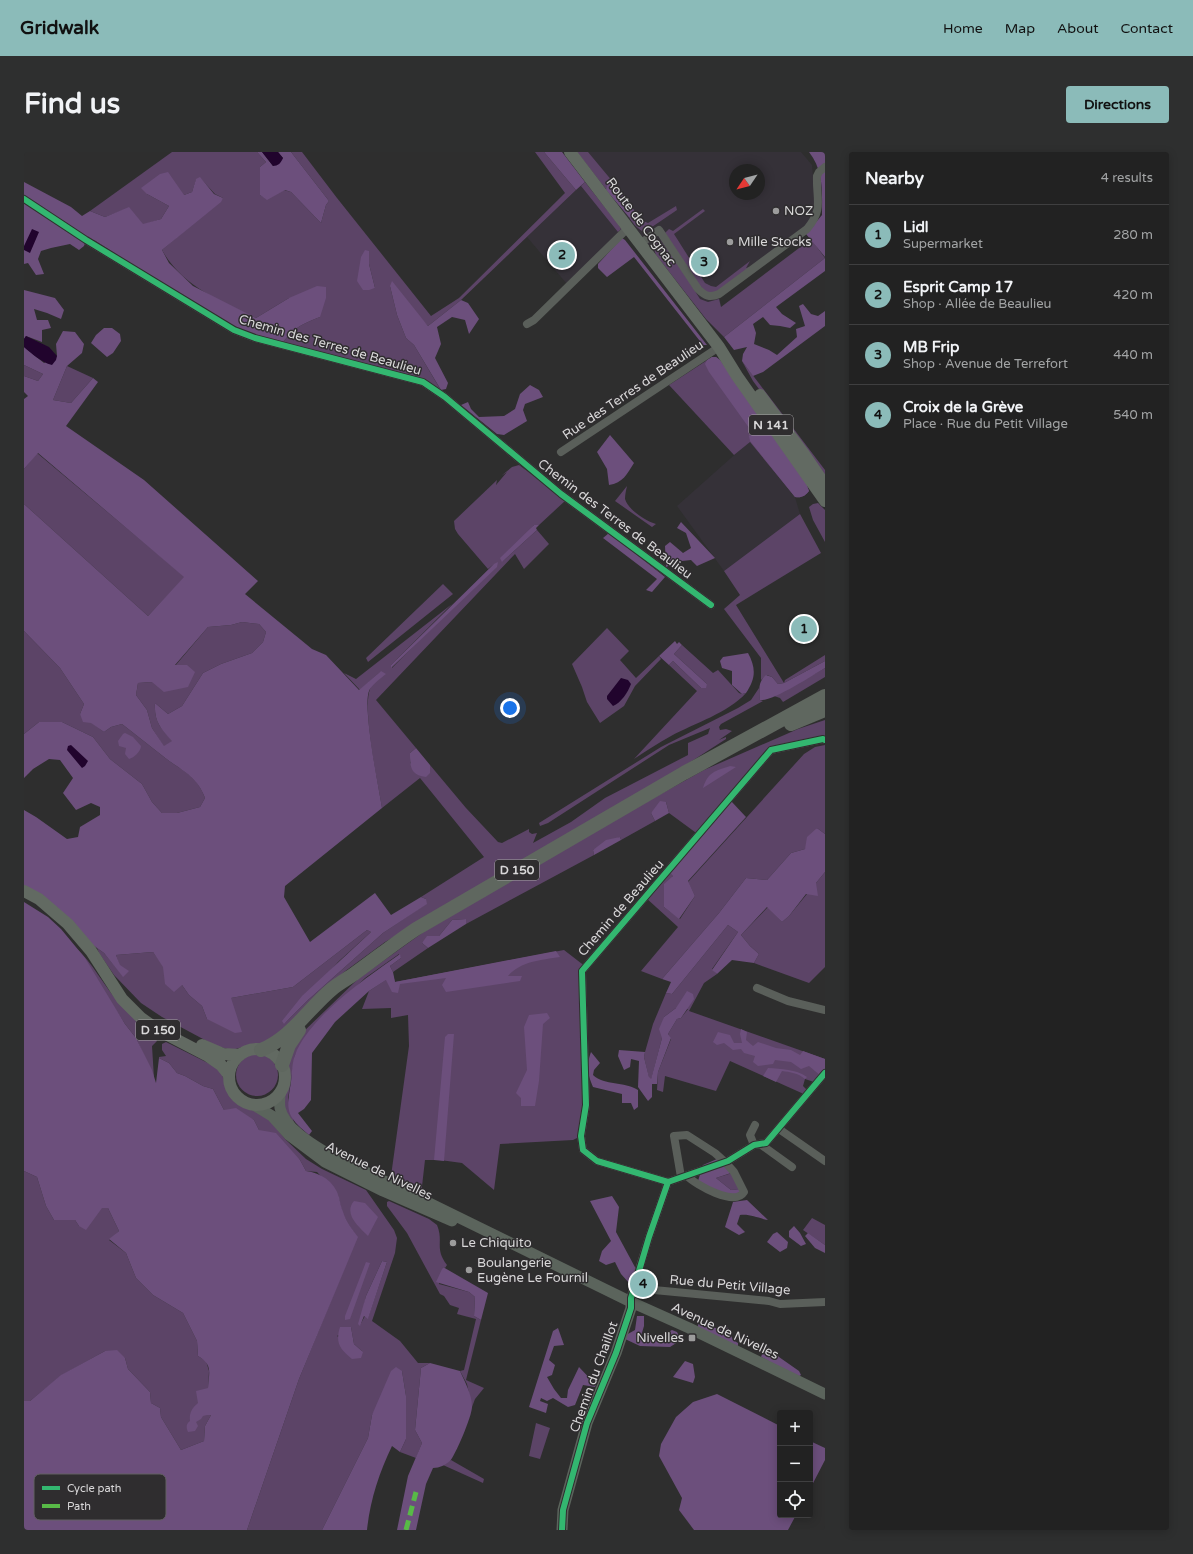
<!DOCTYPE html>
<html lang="en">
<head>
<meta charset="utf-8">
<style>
  body { margin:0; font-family:"Varela Round",sans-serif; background:#2e2f2f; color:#f1f3f6 }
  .controls { position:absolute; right:12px; bottom:12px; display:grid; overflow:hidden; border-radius:4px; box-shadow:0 2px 10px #0003 }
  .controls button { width:36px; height:36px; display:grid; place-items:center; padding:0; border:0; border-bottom:1px solid #3f3f40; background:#222; color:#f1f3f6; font:20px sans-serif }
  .compass { position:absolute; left:705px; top:12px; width:36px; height:36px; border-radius:50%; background:#222; box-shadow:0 2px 10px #0003; rotate:235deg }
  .you { position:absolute; left:486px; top:556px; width:14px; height:14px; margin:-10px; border:3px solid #fff; border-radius:50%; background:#1a73e8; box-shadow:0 0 0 6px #1a73e833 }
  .badge { display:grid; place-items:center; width:26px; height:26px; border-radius:50%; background:#8bbbb9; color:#111; font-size:13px; font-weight:700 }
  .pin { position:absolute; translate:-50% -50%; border:2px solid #fff; box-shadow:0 1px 4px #0006 }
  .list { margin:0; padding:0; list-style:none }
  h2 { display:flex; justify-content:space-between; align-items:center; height:52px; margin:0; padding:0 16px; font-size:17px }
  h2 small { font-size:13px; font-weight:400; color:#a2a4a5 }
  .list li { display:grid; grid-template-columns:26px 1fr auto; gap:12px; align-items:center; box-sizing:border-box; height:60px; padding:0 16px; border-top:1px solid #3f3f40 }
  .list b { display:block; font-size:15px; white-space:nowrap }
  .list p { margin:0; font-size:13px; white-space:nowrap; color:#a2a4a5 }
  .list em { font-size:13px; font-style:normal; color:#a2a4a5 }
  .icon { flex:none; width:22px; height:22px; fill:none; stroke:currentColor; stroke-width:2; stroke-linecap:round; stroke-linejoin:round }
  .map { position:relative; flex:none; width:801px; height:1378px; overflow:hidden; border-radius:4px }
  header { display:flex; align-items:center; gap:24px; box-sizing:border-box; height:56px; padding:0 20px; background:#8bbbb9; color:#111 }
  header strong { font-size:19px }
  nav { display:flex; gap:22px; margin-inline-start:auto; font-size:14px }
  .intro { display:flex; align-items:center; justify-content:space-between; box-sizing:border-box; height:96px; padding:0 24px }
  h1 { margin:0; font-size:28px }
  .button { padding:10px 18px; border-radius:4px; background:#8bbbb9; color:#111; font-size:14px; font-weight:700 }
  main { display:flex; gap:24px; padding:0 24px }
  aside { flex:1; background:#222; border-radius:4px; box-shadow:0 2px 10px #0003 }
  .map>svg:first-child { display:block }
  .built { fill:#353138; fill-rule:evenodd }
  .green { fill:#5c4467; fill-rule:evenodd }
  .forest { fill:#6c4f7c; fill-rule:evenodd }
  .water { fill:#21042d }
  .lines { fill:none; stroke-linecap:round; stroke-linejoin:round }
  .street { stroke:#5a5f5a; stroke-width:8 }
  .secondary { stroke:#5b645c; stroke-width:11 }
  .primary { stroke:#626a62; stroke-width:12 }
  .highway { stroke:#5f675f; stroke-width:14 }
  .quiet { stroke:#58b947; stroke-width:5; stroke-dasharray:10 5; stroke-linecap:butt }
  .cycleway-casing { stroke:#2f2d2f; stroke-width:8 }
  .cycleway { stroke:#33b770; stroke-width:6 }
  .poi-dot { fill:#9c9c9c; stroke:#2f2d2f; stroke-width:1.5 }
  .labels { text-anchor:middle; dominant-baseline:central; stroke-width:3; stroke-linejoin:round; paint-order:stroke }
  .shield { fill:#2f2d2f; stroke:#a5a4a5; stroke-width:1 }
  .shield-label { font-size:12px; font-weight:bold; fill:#d8d7d8 }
  .poi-label { font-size:13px; fill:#d8d7d8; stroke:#2f2d2f; text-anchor:start }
  .street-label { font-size:13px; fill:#d8d7d8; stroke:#2f2d2f }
  .key { fill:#2f2d2f; stroke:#626062; stroke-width:1 }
  .key-label { font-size:11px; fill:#d8d7d8 }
</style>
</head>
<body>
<header>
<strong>Gridwalk</strong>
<nav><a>Home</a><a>Map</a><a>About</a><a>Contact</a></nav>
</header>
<div class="intro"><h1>Find us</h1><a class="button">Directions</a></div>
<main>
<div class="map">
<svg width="801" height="1378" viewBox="0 0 801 1378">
  <rect width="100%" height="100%" fill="#2e2e2e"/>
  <!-- built -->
  <path class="built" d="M554,0H777L788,13L792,55L788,68L695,141L697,155L682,167L606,69L543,132L503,85L552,38L571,22ZM711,18H735V42H711Z
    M726,289L771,345L776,362L700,419L653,354Z"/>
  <!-- green -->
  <path class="green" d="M148,0H233L242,10L236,15V43L243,47L260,38L267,40L297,71L302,53L305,49L267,0H278L313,46L407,164L435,146L541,41L511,0H520L552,38L437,148L404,174L366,134L373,163L382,186L390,193L421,245L399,230L257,193C269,176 278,172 296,165L265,146L232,166C196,149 158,134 138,98L199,46L191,42L176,26L172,28L168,40L160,43L123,42L145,54L137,67L119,73L105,56L81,65L66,59ZM344,102L345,112L351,136L339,137Z
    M553,0H564L589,30L617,68L624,71L652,54L653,58L622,79H618C610,74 607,68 602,61C585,41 569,21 553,0Z
    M561,30L594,72L597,77L594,80L557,34Z
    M679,57L681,59L650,82L681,131L687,134L692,135L726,109L722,116L726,115C718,121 697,142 688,142C682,142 679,137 675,133L641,81L645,77L649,79Z
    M633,87L637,89L656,115L676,147L684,150L695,147L697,155L787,87L801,106L700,185L682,167L632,103L630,97V90Z
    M688,205H692L696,208L781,328L785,339C781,344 778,346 771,345L726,290L710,303L645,233Z
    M718,209L801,318V326L729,229Z
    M0,213L19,222L14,229L0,224Z
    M43,214L69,226L47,251L29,248Z
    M13,301L161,425L124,464L0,352V317Z
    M495,313L542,348L515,373H510L478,410L513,378L525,392L500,417L491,402L352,548L392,596L386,601V611L406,621V613L442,656L474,690L478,691L505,677V680L508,682L513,681L509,691L547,670L581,646L664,603V591L684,582L686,576L645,593L524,671L516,674L515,671L637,595L714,556L727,548L735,536L736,548L739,549L697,572L695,575L696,578L702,577L708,579L695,588L702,585V587L637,629L361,790L320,820L244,891L226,893L208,898L192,894L138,865L117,851L90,823L75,801L73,796L80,801L99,824L92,803L129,800L140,815L158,833L165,843L178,854L183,867L207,846L269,835L343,778L347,780L314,810L260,872L284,848L359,781L402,752V747L397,745L460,705L396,626L358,656C354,631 338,558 346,537C348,531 353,524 357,519L336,538L320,521L332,527L428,452L367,513L368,516L470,412L464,417L434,382L431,377L430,369L473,328L472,333L483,320L477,324L488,315Z
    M603,334C602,338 601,343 601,347C604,358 622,369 632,372L628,375L591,349Z
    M794,351L801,358V390L789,368L785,355L789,352Z
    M776,362L797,401L712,453L760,531L761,528L801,503V509L760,531L754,532L748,525L743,523L737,528V506L700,457L716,443L700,419Z
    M419,432L429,442L344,510L342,506Z
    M218,470L235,472L242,480L239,490L228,501L197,512L179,521L158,554L144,562L131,551C130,569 136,576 149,589L140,595L128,576L123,558L112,543L114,531L128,530L151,514L184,475L207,473Z
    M583,476L605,499L596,508L612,526L635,504L637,507L611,534L600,554L576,571L563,550L558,535L548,512Z
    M0,479L36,516L60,552L56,562L80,580L87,575L98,572C112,583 126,594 140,605C158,619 173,623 181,646L176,655L153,661H138L128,650L118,632L86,607L69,585L38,570H15L0,582Z
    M658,493L689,521L694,518L715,541L718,542L722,541C704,561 671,571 647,584C634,591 622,599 610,607L673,539L645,513L649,509L677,536L683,532L650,502Z
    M801,516V525L759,550L756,546L750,544Z
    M801,568V585L742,598L675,683L645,661L642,650L627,661L631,669L597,688L596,685L569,698L570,703L442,772V767L428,768L415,784L398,791L404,796L369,820L366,814L377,806L375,802L341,826L281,886L271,903L264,946L270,971L289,987L269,973L259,955L260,942L264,933L265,924L263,911L276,883L334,827L401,779L617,653L680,618L774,577Z
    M801,593V682L793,676L781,697L767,701L743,728L722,726L695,761L638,827L617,819L654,775L621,745L644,718L649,723L640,755L656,767L671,744L664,730L780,602L791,595Z
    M801,720V815L785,831L730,811L735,802L726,794L717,783L744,755L758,770L765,764Z
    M704,773L714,780L688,817L693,822L680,831L665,859L801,907V921L790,930L781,927L779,934L785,940L782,943L706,909L692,939L641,924L639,940L633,938L634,920L647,887L644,882L653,867L657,866L664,857L652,856L640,865L638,886L627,928L625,926L620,905L621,900L629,872L642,841L648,842Z
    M51,795C69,811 79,833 96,852C108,865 125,873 133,889L128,894L130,926L112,886L101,872Z
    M540,798L562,815V953L557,984L549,988L476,992L470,1038L438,1011L416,1008H401L397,1043L377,1035L373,1027L367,1024L385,894L384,863L367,866V856L338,857L345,839L369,823L371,830Z
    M142,890L190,914L197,920L206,944L214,952L233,959L243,965L262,988L282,1007L298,1017L342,1038L370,1078L373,1086L371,1101L348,1169L376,1189L394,1211H406L397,1216L391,1278L398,1291L392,1306L376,1300L382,1287V1244L378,1219L348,1263L344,1286L298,1378H223L275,1227L333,1085L325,1073L318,1060L314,1043L293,1020L282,1019L276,1008L235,978L230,968L200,958L189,937L179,934L161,924L153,921L145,911L135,906V905L142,904L138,898V892ZM358,1109L363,1110L344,1166L341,1164L336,1173L342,1144ZM327,1175L330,1192L339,1200L313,1184Z
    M212 923a21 21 0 1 1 42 0a21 21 0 1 1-42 0Z
    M0,1019L13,1025L22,1054L30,1068H51L55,1074L78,1055L84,1056L95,1079L85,1088L102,1101L112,1126L129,1143L159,1161L173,1189L174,1204L182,1209L185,1219L183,1262L187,1263L181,1274L180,1289L157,1298L137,1265L136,1256L127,1251L126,1240L104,1217L101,1206L81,1199L38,1223L6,1249H0Z
    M708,1021L717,1037L707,1038L692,1026Z
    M365,1049L405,1067L413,1073C420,1090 410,1096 423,1113L421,1116L419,1115L415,1132L445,1140L451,1145L450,1164L457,1168L442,1228L460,1236L451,1247L448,1255L443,1232L436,1219L440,1218L452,1167L433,1162L435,1156L426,1153L420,1144L416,1142L383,1081L363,1054V1050Z
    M788,1066L801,1073V1093L779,1078Z
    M512,1271L526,1276L516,1307L505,1304Z
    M427,1308L460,1327L459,1331L419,1313Z"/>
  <!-- forest -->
  <path class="forest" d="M233,0H238L249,14L259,6L254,0H267L305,49L302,53L297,71L267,40L261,38L243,48L236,43V15L242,10Z
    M520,0H538L561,30L552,38Z
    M785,0H801V105L782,82L798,63C798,40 800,19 785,0Z
    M144,20L160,43L168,40L172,27L176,25L190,42L199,46L197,50L138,98L145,111L169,134L232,166L265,146L293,134L302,135V146L296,165C278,172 269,176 257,193L212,177L192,166L70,88H62L60,94L55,98L46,92L27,96L17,99L14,107L20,122L12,123L4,111L0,112V30L47,55L58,64L66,59L81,65L105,55L119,72L137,67L145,54L123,42L117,36L136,22Z
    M589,30L612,61L610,65H605L582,38L584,31Z
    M598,86L601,88L683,193H679L610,105L583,125L574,116V112Z
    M341,98L345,99V112L351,136L345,138H339L333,129L337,105Z
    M801,106V119L752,155L758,162L772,171L766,176L756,174L746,173L739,165L729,172L732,181L730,192L745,198L753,203L773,185L772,177L781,174L775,154L779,152L787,162L794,164L801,159V174L739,220L729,224L718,209L719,202L723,195L710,198L700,185Z
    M368,129L404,174L437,148L444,151L455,167L445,182L441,168L428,165L413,175L417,192L411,206L424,231L422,237L417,238L390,193L382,186L373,163L366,134Z
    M0,138L31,146L40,158L37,167L23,161L10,157L13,168H24L27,176L18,178V190L2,184L0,187Z
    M80,176H88L96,182L97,189L89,201L83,205L67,191L72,183Z
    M39,179L51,180L60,192L58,201L43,214L29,248L47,251L69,226L74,230L42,274L120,328L234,429L221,442L288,497L302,503L335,538L357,519L362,522C357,526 350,531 346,537C337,550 355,636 358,656L261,734L260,745L286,790L351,741L367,763L397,745L402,747L403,752L359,781L284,848L260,872L258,869L278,844L347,780L343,778L269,835L207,846L218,880L211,881L183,867L178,854L165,843L158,833L150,840L141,832L139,815L129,800L92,803L96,813L105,819L99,825L80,801L59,786L0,735V658L12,665L43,687L54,685L56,675L76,663V655L67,651L52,658L39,641L49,626L36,608L25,607L9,617L0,626V582L15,570H38L69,585L86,607L118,632L128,650L138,661H153L176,655L181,646C173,624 158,619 140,605C126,594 112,583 98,572L87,575L80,580L67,571L59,570L56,562L60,552L36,516L0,479V352L124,464L160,425L14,301L0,317V247L4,244L0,240V224L14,229L19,222L0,213V195L20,211L33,204L32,192ZM218,470L235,472L242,480L239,490L228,501L197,512L179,521L158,554L144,562L131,551C130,569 136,576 148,589L140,594L128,576L123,558L112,543L114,531L128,530L140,540L164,535L171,520L163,513H151L184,475L207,473Z
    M688,205H692L696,208L781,328L785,339C781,344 778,346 771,345L726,289L725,284L728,280L685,220L681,212L683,208Z
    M506,233L515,238L519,245L501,252L499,258L503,269L480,283L473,282L437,253L444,250L447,257L455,265L480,264L491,257L496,242Z
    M586,283L610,311C603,322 599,331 585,333L583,317L573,300Z
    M657,370L691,406L673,414L667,408L658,409L642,415L641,394L646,390L659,401L667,396L662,381L653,376Z
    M510,373H515L512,376L513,378L478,410L476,406Z
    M585,381L641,425L628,440L622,438L633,427L579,386Z
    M474,410L473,415L367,516V513L371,509L470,412Z
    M651,489L653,492L655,490L658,493L650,502L683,532L682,536H677L649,509L645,513L635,504Z
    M724,501C732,516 732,526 722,541L718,542L708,533V519L698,516L696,509L699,505Z
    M801,509V516C789,523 748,550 736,548C735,537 734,530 742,523L748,525L754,532L760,531Z
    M101,581L109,585L117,594C117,599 110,606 105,607L101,602L102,596L95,594L94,589L99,582Z
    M392,596L406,613V621L402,625C386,623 386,614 386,601Z
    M706,614L712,615L679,636C684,620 691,619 706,614Z
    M636,649L642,650L645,661L631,669L627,661Z
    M707,649L722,665L664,729L671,744L655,767L640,755V732L649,724L644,718Z
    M793,676L801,682V720L792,731L794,744L782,742L765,764L758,770L743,755L717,783L726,794L735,802L730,811L708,808L693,822L688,818L714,780L704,773L648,842L642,841L647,830L638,827L695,761L722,726L743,728L767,701L781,697L783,685Z
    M596,685L597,688L570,703L569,698L582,688Z
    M0,750L24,765L37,777L61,806L101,872L112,886L128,918L132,931L135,906L145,911L153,921L161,924L179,934L189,937L200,958L212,956L230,968L235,978L252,981L276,1008L282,1019C297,1021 310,1029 315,1045C316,1050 317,1055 319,1060C322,1069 328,1077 334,1085L275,1227L223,1378H0V1249H6L37,1223L81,1199L93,1198L101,1206L104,1217L126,1240L127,1251L136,1256L137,1265L157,1298L180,1289L181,1274L187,1263H183L179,1264L177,1267L172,1270L174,1274L171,1279L164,1280C162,1275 162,1272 166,1269C165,1261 168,1256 174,1251L172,1239L184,1236C185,1220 189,1213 174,1204L173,1189L159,1161L129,1143L112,1126L102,1101L85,1087L95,1079L84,1056H78L62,1078L55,1074L51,1068H30L22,1054L13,1025L0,1019Z
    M442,767V772L404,796L398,791L403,784H415L428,768Z
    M532,799L536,805C517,808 497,809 484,824H498L496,829L422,840L418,833L422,826L376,832L374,841L368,840L362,828L345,839L311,870L288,901L287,948L280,957L274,961L288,979L285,983C262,964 262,959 267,930C268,921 268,911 271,903C285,865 343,825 376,802L377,806L366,814L369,820L371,830Z
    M663,839L669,842L670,847L657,866L653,867L644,882L647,886L634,920L633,932H628V945L624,949L614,935L615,909L607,907L606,915L600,918L594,904L595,898L621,900L620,905L625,925L627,927L638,886L635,877L640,865L652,856Z
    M523,861L526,866L519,872L515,929L511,954H497V946L492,941L503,918L500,875L505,863Z
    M717,877L723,880L722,888L729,894L734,890L752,896L767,898L776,903L779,899L801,907V918L797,924L785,914L777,917L767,910L751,908L749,912L734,914L729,910L731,904L720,901L717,897L709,898L700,891L693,893L689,890L694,880L706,883L710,891H718L716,882Z
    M424,882H430L420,1009L410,1008L421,885Z
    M567,900L576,911L570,918L569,923C581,934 600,929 614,938V955L610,958L607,951H598V942L569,935C563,921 562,914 567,900Z
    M744,916C758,917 771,917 783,925L781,927C774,921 766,920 758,919L752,930L739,924Z
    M693,1007L710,1020L692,1026L707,1038L717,1037L716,1040L706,1045L673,1032L679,1013Z
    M588,1044L595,1055L592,1080L612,1117L606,1132L597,1122L591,1110L582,1113L575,1109L578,1099L587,1089L566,1049Z
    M723,1048L744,1068C733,1066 727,1062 716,1063L713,1072L721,1080L715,1083L701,1075L709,1050Z
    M330,1049L341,1051L354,1065L344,1084C335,1075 319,1062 330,1049Z
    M770,1074L776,1081L782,1092L777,1094L765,1085V1079Z
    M753,1080L764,1090L763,1096L756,1100L743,1090L749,1082Z
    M784,1081L801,1093V1101L791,1096L781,1084Z
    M358,1109L363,1110L344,1167L340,1164L336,1174L334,1172L342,1144Z
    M342,1110L346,1111L326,1167L321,1168V1164Z
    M419,1115L464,1141L457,1168L450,1164L451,1145L445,1140L412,1130Z
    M613,1164H620V1174L617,1184L620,1189L633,1186L648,1178L653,1180L657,1188L646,1195L616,1194L601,1187L602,1183L611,1178Z
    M675,1171L698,1178L703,1175L709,1188L714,1191V1197L673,1176Z
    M316,1175H327L330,1192L339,1200L337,1206L328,1207C316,1197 311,1191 316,1175Z
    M534,1176L540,1193L530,1194L525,1208L531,1213L528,1223L523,1225L530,1237L537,1246H543L544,1238L555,1215L572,1233L571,1235L559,1233L551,1253L544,1255L529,1246L523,1249L517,1246L516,1249L524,1252L522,1261L505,1255L529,1179Z
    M745,1195L755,1205L775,1219L777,1223L774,1225L737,1205L740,1197Z
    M661,1209L669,1212L671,1225L669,1231L649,1225Z
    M406,1211L436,1219C441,1230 448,1243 448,1254C449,1262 431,1304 426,1309C421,1313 416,1316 409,1316L402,1332L392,1378H373L384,1324L398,1291L391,1278L397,1216Z
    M372,1215L378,1219L382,1244V1287L376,1300L368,1294C355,1321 346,1349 343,1378H298L344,1286L348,1263L367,1219Z
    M693,1242L756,1274V1363H772L764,1378H670L655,1358L658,1346L635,1304L637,1292L652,1265L669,1250Z
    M786,1289L801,1296V1308L786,1337Z"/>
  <!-- water -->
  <path class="water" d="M238,0H254L259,6C257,11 254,14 249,14Z
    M8,77L15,80L6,101L0,98V94Z
    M2,184L25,195L33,204L32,208L28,213C17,210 8,202 0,195V187Z
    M597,526L604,528L607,532C604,540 597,551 589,554L583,547V544Z
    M47,593L64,609L61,614L58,616L43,598L44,594Z"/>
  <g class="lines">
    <!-- street -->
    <path class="street" d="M0,47L62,88L210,178L231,186L399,230L421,245L537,342L687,453
      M616,92L635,78L674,137C681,144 686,146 695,142L783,77C800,57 792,47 793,24L795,20L801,15
      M503,172L510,168L604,76
      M537,300L695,195
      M733,836L764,849L801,858
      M755,977L801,1009
      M736,992L768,1015
      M730,993L726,983L731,973
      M657,1025L650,984L663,983L691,1001L701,1010L710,1020L720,1040C711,1055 672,1033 663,1024
      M644,1030L573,1009L559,998L557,984L562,953L558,819L747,598L799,587L801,588
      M609,1136L745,1149L756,1152L801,1150
      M607,1150V1144L625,1085L644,1030L704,1009L730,993L742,991L801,921"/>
    <!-- secondary -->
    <path class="secondary" d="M256,940C256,945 255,951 256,956C260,975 286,991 301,1000L607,1150L665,1176L801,1242
      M230,953L248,964L265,983L301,1010L359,1039L428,1069
      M538,1378L539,1358L563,1271L592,1201L607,1156V1150"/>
    <!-- primary -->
    <path class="primary" d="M546,0L695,195L713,224L801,349
      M736,243L780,302L801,333
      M0,739L15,747L44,772L67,799L98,847L117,866L134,878L184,904L197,913L205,923
      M178,893L199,902L216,903
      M205 925a28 28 0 1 1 56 0a28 28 0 1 1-56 0Z"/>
    <!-- highway -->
    <path class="highway" d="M767,572L801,558
      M237,898C267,886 284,857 308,837C315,831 323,827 330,822C351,807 371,791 392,777L660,621L801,544
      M258,913L265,893L275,878"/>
    <!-- quiet -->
    <path class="quiet" d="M382,1378L392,1340"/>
    <defs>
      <path id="cycleway" d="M0,47L62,88L210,178L231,186L399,230L421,245L537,342L687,453
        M644,1030L573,1009L559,998L557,984L562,953L558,819L747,598L799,587L801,588
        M538,1378L539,1358L563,1271L592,1201L607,1156V1146L625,1085L644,1030L704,1009L730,993L742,991L801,921"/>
    </defs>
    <!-- cycleway casing -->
    <use href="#cycleway" class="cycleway-casing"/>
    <!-- cycleway -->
    <use href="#cycleway" class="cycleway"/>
  </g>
  <!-- markers -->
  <g class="poi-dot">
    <circle cx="752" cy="59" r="4"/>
    <circle cx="706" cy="90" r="4"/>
    <circle cx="429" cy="1091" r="4"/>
    <circle cx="445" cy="1118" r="4"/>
    <rect x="664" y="1182" width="8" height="8" rx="2"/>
  </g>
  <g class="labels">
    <!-- shield labels -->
    <g class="shield">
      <rect x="725" y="263" width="44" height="20" rx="3"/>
      <rect x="471" y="708" width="44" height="20" rx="3"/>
      <rect x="112" y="868" width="44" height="20" rx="3"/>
    </g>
    <g class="shield-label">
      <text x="747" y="273">N 141</text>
      <text x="493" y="718">D 150</text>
      <text x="134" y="878">D 150</text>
    </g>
    <!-- poi labels -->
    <g class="poi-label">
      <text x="760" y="59">NOZ</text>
      <text x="714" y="90">Mille Stocks</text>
      <text x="437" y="1091">Le Chiquito</text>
      <text x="453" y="1111">Boulangerie<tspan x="453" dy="15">Eugène Le Fournil</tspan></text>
      <text x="660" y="1186" text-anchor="end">Nivelles</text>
    </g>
    <!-- street labels -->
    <g class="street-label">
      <text transform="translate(617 70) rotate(53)">Route de Cognac</text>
      <text transform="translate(306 193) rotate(16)">Chemin des Terres de Beaulieu</text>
      <text transform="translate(609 238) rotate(-34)">Rue des Terres de Beaulieu</text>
      <text transform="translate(591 367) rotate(37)">Chemin des Terres de Beaulieu</text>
      <text transform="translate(597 756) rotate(-49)">Chemin de Beaulieu</text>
      <text transform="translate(355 1019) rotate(26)">Avenue de Nivelles</text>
      <text transform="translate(706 1133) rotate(5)">Rue du Petit Village</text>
      <text transform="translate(701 1179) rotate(25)">Avenue de Nivelles</text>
      <text transform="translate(570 1225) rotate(-70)">Chemin du Chaillot</text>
    </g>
  </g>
  <!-- legend -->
  <rect x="10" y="1322" width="132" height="46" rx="6" class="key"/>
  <rect x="18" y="1334" width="18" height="4" fill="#33b770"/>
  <rect x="18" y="1352" width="18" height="4" fill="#58b947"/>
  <g class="key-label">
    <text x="43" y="1340">Cycle path</text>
    <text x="43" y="1358">Path</text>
  </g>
</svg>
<div class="controls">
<button>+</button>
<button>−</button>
<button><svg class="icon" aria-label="locate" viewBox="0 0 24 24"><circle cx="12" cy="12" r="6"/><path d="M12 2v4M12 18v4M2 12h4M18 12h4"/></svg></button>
</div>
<svg class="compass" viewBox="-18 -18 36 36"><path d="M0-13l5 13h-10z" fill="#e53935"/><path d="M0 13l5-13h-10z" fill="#a2a4a5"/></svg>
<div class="you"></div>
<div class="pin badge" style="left:780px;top:477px">1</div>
<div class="pin badge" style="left:538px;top:103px">2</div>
<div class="pin badge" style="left:680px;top:110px">3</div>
<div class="pin badge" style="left:619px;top:1132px">4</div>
</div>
<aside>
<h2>Nearby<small>4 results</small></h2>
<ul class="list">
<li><span class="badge">1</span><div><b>Lidl</b><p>Supermarket</p></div><em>280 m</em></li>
<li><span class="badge">2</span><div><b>Esprit Camp 17</b><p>Shop · Allée de Beaulieu</p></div><em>420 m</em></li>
<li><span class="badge">3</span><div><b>MB Frip</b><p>Shop · Avenue de Terrefort</p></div><em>440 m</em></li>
<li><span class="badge">4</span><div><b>Croix de la Grève</b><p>Place · Rue du Petit Village</p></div><em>540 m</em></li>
</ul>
</aside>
</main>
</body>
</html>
